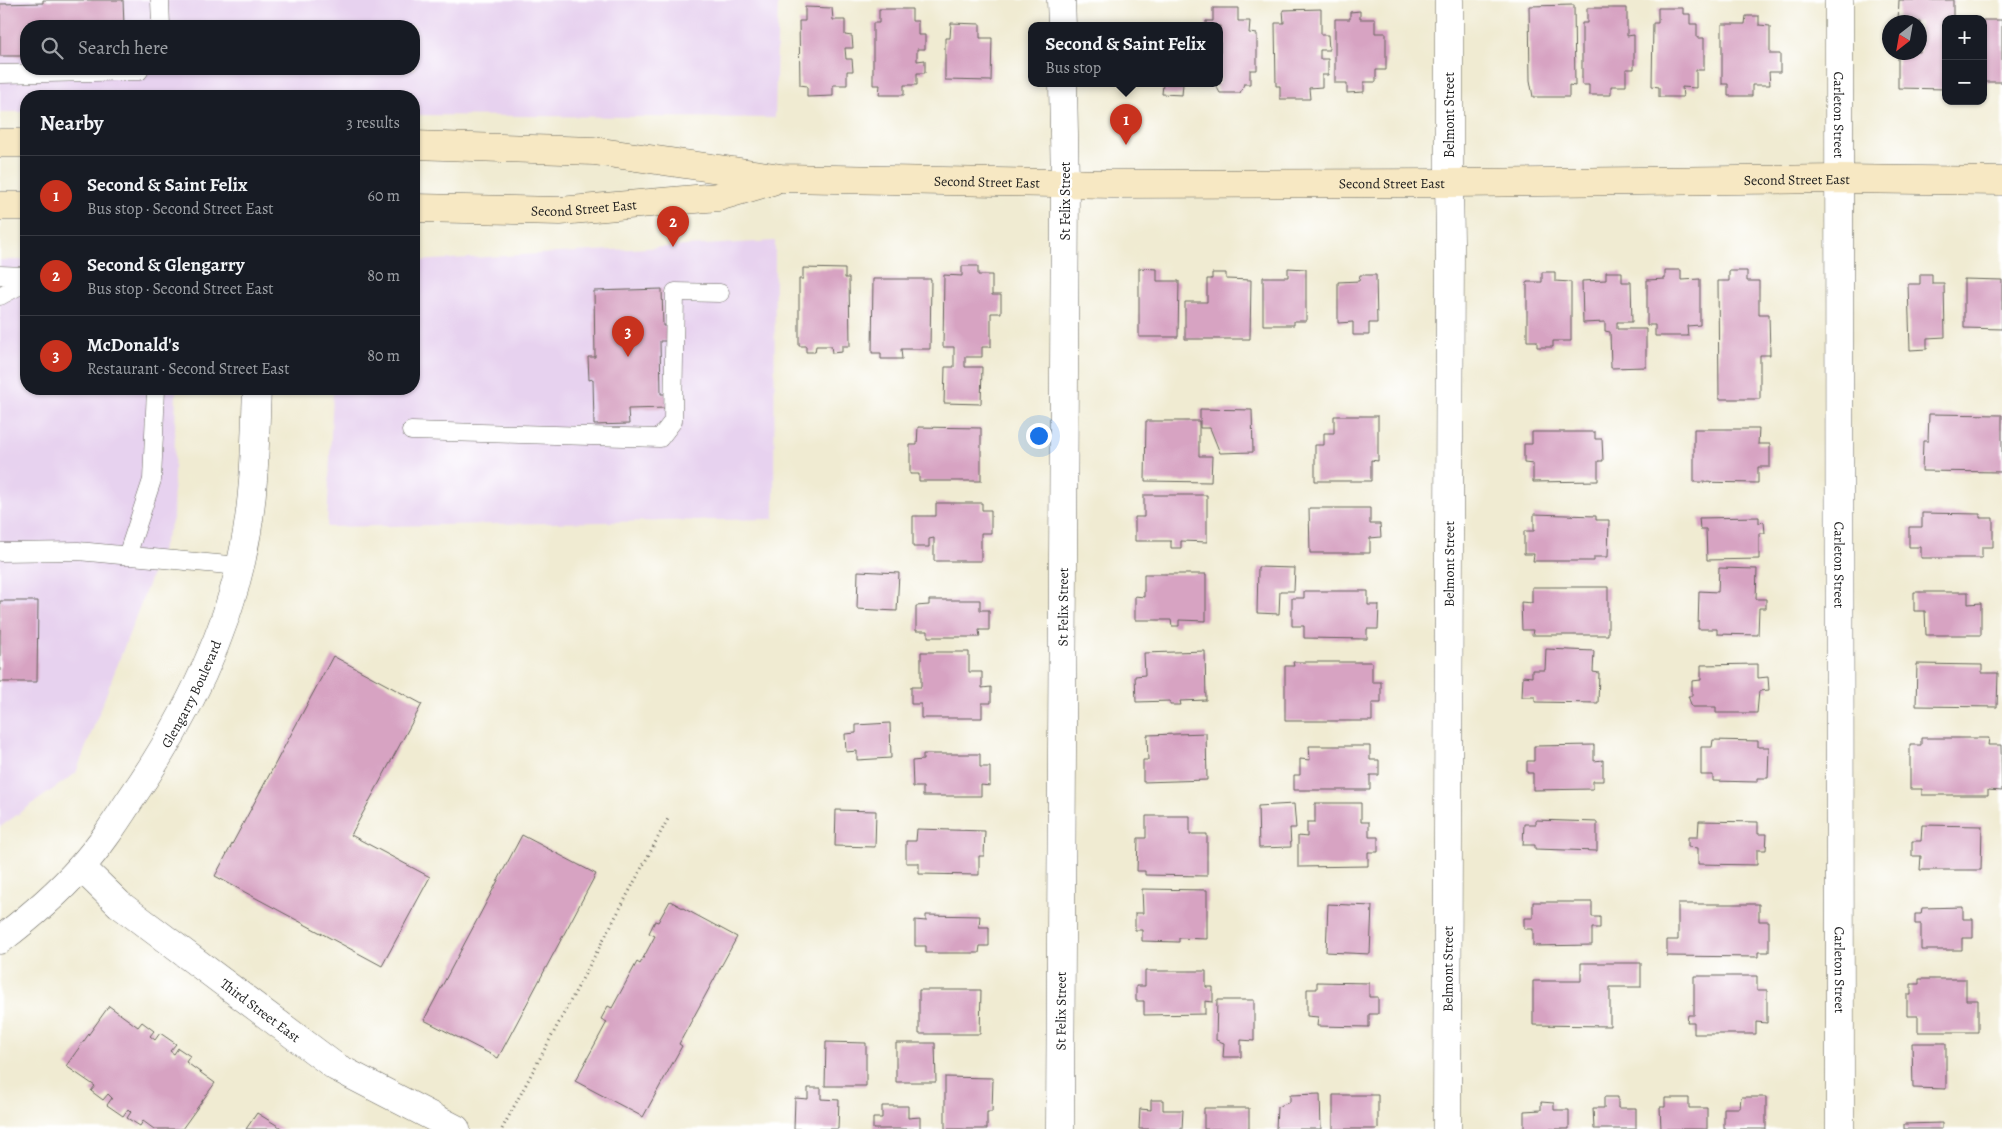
<!DOCTYPE html>
<html lang="en">
<head>
<meta charset="utf-8">
<style>
  body { margin:0; font-family:Alegreya,serif; background:#242831; color:#f1f3f6 }
  .controls { position:absolute; right:15px; top:15px; display:grid; overflow:hidden; border-radius:10px; box-shadow:0 1px 4px #0004 }
  .controls button { width:45px; height:45px; display:grid; place-items:center; padding:0; border:0; border-bottom:1px solid #363941; background:#171b24; color:#f1f3f6; font:25px sans-serif }
  .compass { position:absolute; left:1882px; top:15px; width:45px; height:45px; border-radius:50%; background:#171b24; box-shadow:0 1px 4px #0004; rotate:211deg }
  .you { position:absolute; left:1038px; top:435px; width:18px; height:18px; margin:-12px; border:4px solid #fff; border-radius:50%; background:#1a73e8; box-shadow:0 0 0 8px #1a73e833 }
  .badge { display:grid; place-items:center; width:32px; height:32px; border-radius:50%; background:#c8321e; color:#fff; font-size:16px; font-weight:700 }
  .pin { position:absolute; translate:-50% -41px; filter:drop-shadow(0 1px 2px #0008) }
  .pin::after { content:''; position:absolute; top:26px; width:18px; height:15px; background:inherit; clip-path:polygon(0 0,100% 0,50% 100%) }
  .popup { position:absolute; left:1028px; top:22px; width:195px; height:65px; box-sizing:border-box; display:grid; place-content:center; border-radius:10px; background:#171b24; filter:drop-shadow(0 1px 4px #0005); font-size:16px; white-space:nowrap; color:#9ea1a6 }
  .popup b { font-size:19px; color:#f1f3f6 }
  .popup::after { content:''; position:absolute; left:50%; top:100%; margin-left:-10px; border:10px solid transparent; border-top-color:#171b24 }
  .list { margin:0; padding:0; list-style:none }
  h2 { display:flex; justify-content:space-between; align-items:center; height:65px; margin:0; padding:0 20px; font-size:21px }
  h2 small { font-size:16px; font-weight:400; color:#9ea1a6 }
  .list li { display:grid; grid-template-columns:32px 1fr auto; gap:15px; align-items:center; box-sizing:border-box; height:80px; padding:0 20px; border-top:1px solid #363941 }
  .list b { display:block; font-size:19px; white-space:nowrap }
  .list p { margin:0; font-size:16px; white-space:nowrap; color:#9ea1a6 }
  .list em { font-size:16px; font-style:normal; color:#9ea1a6 }
  .icon { flex:none; width:28px; height:28px; fill:none; stroke:currentColor; stroke-width:2; stroke-linecap:round; stroke-linejoin:round }
  .map { position:relative; flex:none; width:2002px; height:1129px; overflow:hidden }
  .search { position:absolute; background:#171b24; box-shadow:0 1px 4px #0004; left:20px; top:20px; width:400px; height:55px; display:flex; align-items:center; gap:12px; box-sizing:border-box; padding:0 18px; border-radius:20px; color:#9ea1a6; font-size:19px }
  .panel { position:absolute; background:#171b24; box-shadow:0 1px 4px #0004; left:20px; top:90px; width:400px; height:305px; border-radius:20px }
  .map>svg:first-child { display:block }
  .built { fill:#e7d2ef; fill-rule:evenodd }
  .building { fill:#d7a3c2 }
  .lines { fill:none; stroke-linecap:round; stroke-linejoin:round }
  .lane-casing { stroke:#66645c; stroke-width:19 }
  .street-casing { stroke:#66645c; stroke-width:29 }
  .secondary-casing { stroke:#66645c; stroke-width:29 }
  .path { stroke:#66645c; stroke-width:3; stroke-dasharray:1 4; stroke-linecap:butt }
  .lane { stroke:#fff; stroke-width:18 }
  .street { stroke:#fff; stroke-width:28 }
  .secondary { stroke:#f7e8c3; stroke-width:28 }
  .labels { text-anchor:middle; dominant-baseline:central; stroke-width:4.5; stroke-linejoin:round; paint-order:stroke }
  .street-label { font-size:14px; fill:#1c1c1c; stroke:#fff }
</style>
</head>
<body>
<div class="map">
<svg width="2002" height="1129" viewBox="0 0 2002 1129">
  <rect width="100%" height="100%" fill="#fff"/>
  <filter id="ink" filterUnits="userSpaceOnUse"><feTurbulence type="fractalNoise" baseFrequency=".02" numOctaves="2"/><feDisplacementMap in="SourceGraphic" scale="10" xChannelSelector="R" yChannelSelector="G"/><feConvolveMatrix kernelMatrix="1 2 1 2 8 2 1 2 1" color-interpolation-filters="sRGB"/></filter>
  <filter id="wash" filterUnits="userSpaceOnUse"><feTurbulence type="fractalNoise" baseFrequency=".0096" numOctaves="4" result="noise"/><feDisplacementMap in="SourceGraphic" scale="20" xChannelSelector="R" yChannelSelector="G"/><feGaussianBlur stdDeviation="1.12" result="paint"/><feColorMatrix in="noise" values="0 0 0 0 0 0 0 0 0 0 0 0 0 0 0 0 0 1.4 0 .05"/><feComposite in="paint" operator="in"/></filter>
  <g filter="url(#wash)">
    <rect width="100%" height="100%" fill="#f0ebd2"/>
    <!-- built -->
    <path class="built" d="M0,0H778L775,118L414,115V96H26V112H0ZM26,26H414V69H26Z
      M775,241L774,519L327,527L333,389H414V261Z
      M0,260H26V389H176L173,519L76,773L0,827Z"/>
    <g id="blocks">
      <!-- building -->
      <path class="building" d="M43,0H123L124,26H26V56H0V4L43,3Z
        M1899,0H1953V19H1946V89L1898,88V52H1920V22H1898Z
        M1574,5L1575,86L1569,85V97H1533L1530,80L1529,6Z
        M805,7L832,8L833,20H845V35L852,36L853,48H845L846,59H852L853,71H847V85H833V96L807,97V86L800,85L799,21H805Z
        M1213,8H1238V21H1250L1249,33L1257,34V70H1250V84H1244L1240,93H1220L1215,84H1220V26H1206V21H1213Z
        M1587,8H1627V36L1634,35V69H1626V86H1611V95H1589V85H1582V23H1587Z
        M1658,8H1683V14H1690V24H1697V38H1704V70H1696V88L1682,87L1683,97H1659V87L1652,86L1653,23H1658Z
        M879,9H912V21H918V35H925V49H917V61L925,60V73H917V85H904V95H879L880,85H873V23H879Z
        M1321,9V35H1328L1329,50H1320V59H1328V75H1322V87L1309,88L1310,99H1280V86H1276L1275,23H1284L1283,10Z
        M1360,11V19H1375V33H1386V70H1376V82H1364V92L1347,93V83H1335V19H1350V12Z
        M1746,16H1759V25L1770,26V54H1780V72H1769L1770,85H1752V96H1728V84H1722V24H1745Z
        M1983,20H2002V82H1983Z
        M951,23L980,24V38H992L991,81L945,80V38H950Z
        M1163,84H1183L1182,95L1162,94Z
        M962,266H978V275H992V295H1001V313H991V347H982V357H965V367H982L981,404L944,403L945,367H954V347H943L944,275L962,276Z
        M803,268L845,269V278H849L850,346H842V352L832,353L831,346H816L815,352H806V346H799V279H803Z
        M1139,268L1157,269V281H1179L1178,337H1139Z
        M1288,268L1306,269V321H1294V325H1263V277H1288Z
        M1665,270H1681V280L1700,279V325L1687,326L1688,336H1655V325H1647V280L1665,279Z
        M1729,271H1747V281H1759V314H1769L1770,355H1760V399H1719L1718,281H1729Z
        M1542,272H1555V281L1571,282V341H1553V347H1537V341H1527V282H1542Z
        M1606,272H1622V282H1631L1632,322H1617V329H1646V367L1611,368L1610,332L1605,331V322L1583,323L1582,281L1606,280Z
        M1212,273H1226V279L1251,280L1250,339H1185V302H1207V279H1212Z
        M1920,274H1932V283H1944L1945,337L1927,338V349L1910,350L1908,284H1920Z
        M1360,275H1376L1377,323H1369V335H1353V322L1338,323V282L1359,281Z
        M873,279H931L930,349H901L902,359H881V353H872Z
        M1964,279L2002,280V329L1964,328Z
        M662,289L663,326H667V341H660L661,394H666L667,408L628,409L629,424L594,425L593,379L589,380L588,357H595L594,291Z
        M1200,409L1252,410L1253,452L1220,453L1210,428H1200Z
        M1929,414L2002,415V472L1922,471L1923,441H1928Z
        M1334,416H1378V461L1371,460V481H1315V445H1324V433H1334Z
        M1146,421H1199V456H1212L1211,482L1145,481Z
        M918,427L981,428V481H919V474H910V445H917Z
        M1694,429H1759L1758,444H1770V467H1758V483L1694,482Z
        M1532,432H1595V439H1602L1603,461H1598V481L1533,482V464L1524,463V444H1532Z
        M1144,495H1207V542L1181,541V548H1171V541H1135V517H1144Z
        M936,503H982V510H991V533H981V561H934V538L929,539V547H913V516H936Z
        M1309,508H1370V524H1380L1381,537L1370,538V553H1310Z
        M1922,513L1980,514V518H1993V547H1982V558H1921V547H1909V527H1922Z
        M1534,514L1596,516V520H1609L1608,557H1594V561H1533L1534,554H1524V531H1534Z
        M1759,517V523L1764,522L1765,533H1759V559L1707,560L1706,529H1700L1699,518Z
        M1258,567L1295,568L1294,591H1280L1279,614L1257,613Z
        M1719,568L1757,569L1756,599H1766V608H1759L1758,635L1717,634V629H1698L1699,591L1718,592Z
        M858,571L899,573L897,611L857,609Z
        M1144,574H1206V621L1179,620V626H1172L1171,620H1135V596L1144,597Z
        M1532,587H1608V635H1532L1533,630H1522L1521,602L1532,603Z
        M1304,591H1368V605H1379L1378,629H1367V639L1304,638V626H1292V598H1304Z
        M1914,592H1968V604L1981,603V635H1926L1925,611H1914Z
        M929,600H980V610H989V630H979L980,637H928V631H916V606L929,605Z
        M0,601H38L37,682H0Z
        M1546,649L1594,651L1593,672L1599,673L1598,703L1535,702V697H1522L1523,676L1532,677V670H1545Z
        M1205,651L1206,700L1180,701L1181,705H1170V701L1136,702L1135,676L1145,675L1144,653Z
        M921,652H969V672H982V688L991,687V703H982V718H921V704H911V687H921Z
        M333,656L422,704L351,835L430,877L382,966L215,876Z
        M1293,662H1372V682H1381V703H1372V721H1285V666H1294Z
        M1758,664V678L1768,677L1769,690L1759,691L1757,713H1716V707H1692L1688,696H1692V681L1701,680V665Z
        M1917,664L1982,665V673H1998L1997,707L1916,706Z
        M890,723L891,758L857,760V751L846,752L845,734L856,733V725Z
        M1206,733L1207,780L1143,782V760H1148L1147,735Z
        M1921,738H1989L1988,745H2001L2002,791L1988,790V795H1922V789H1910V745H1921Z
        M1713,740L1758,741V747H1769L1768,778H1757V782L1713,781V775H1701V747H1712Z
        M1594,745V761L1603,760V781H1593V789L1533,790V773H1527V761H1534V746Z
        M1309,746H1370V760H1379V775H1370V790H1294V775H1300V759L1310,760Z
        M923,754H980V767H990V786L981,785V796H923V787H913L912,761L923,760Z
        M1315,803H1361V822H1369V837H1378V852H1368V866L1298,867V836L1307,837V822H1315Z
        M1294,804L1296,828H1290L1291,847L1259,848L1258,806Z
        M836,810L876,811L875,847L835,846Z
        M1146,816H1190V834H1207V876L1145,875V871H1137L1138,838H1146Z
        M1536,820L1597,822V851L1535,849V845H1523L1524,824H1536Z
        M1699,821L1758,822V834H1767L1766,850H1757V865L1698,864V848L1688,847V837H1698Z
        M1922,825L1982,826L1981,870H1920L1921,856H1912V841H1921Z
        M917,829L985,831L984,856H979V875L919,874V863H906V841H916Z
        M522,835L596,874L498,1058L424,1020Z
        M1142,889L1207,890V939L1179,938V942L1142,941V930H1135V913H1143Z
        M670,901L737,937L679,1044L682,1046L643,1117L575,1081L607,1022L601,1019L608,1006L612,1008L637,962L640,964L655,936L649,933L655,921L658,922Z
        M1533,902H1592V917H1600V928H1592V945L1533,946V929H1524V918H1533Z
        M1328,904L1372,906L1370,954L1326,952Z
        M1678,904H1759V921H1769V952H1758V957L1667,956V940H1678Z
        M1963,907V919H1973V938H1962V950H1921V924H1915V914H1921L1922,908Z
        M926,915L980,916L979,927H989V946H980L979,953H926V946H915V920L926,921Z
        M1581,963H1641V987H1610V1026L1533,1025V981H1581Z
        M1145,971H1206V987H1213V1002L1205,1001V1014L1144,1015V1001H1136V986H1145Z
        M1694,976H1757V990H1767V1023L1756,1022V1034H1694V1022H1687L1688,1015H1694Z
        M1919,979H1966V1000H1978V1032H1918V1016H1907V995H1911V984H1919Z
        M1317,982L1369,983V997H1378V1014H1369V1027L1317,1026L1318,1017L1307,1016V989H1317Z
        M919,990H981L980,1034H919Z
        M1217,1000H1254V1041L1241,1040V1057H1223L1224,1043L1216,1040Z
        M109,1006L138,1027L142,1022L154,1031L150,1036L155,1040L160,1033L176,1044L170,1051L174,1054L178,1048L190,1056L186,1062L215,1083L182,1129H154L143,1121L140,1126L127,1118L131,1112L128,1109L123,1116L107,1105L112,1098L108,1094L103,1100L91,1091L95,1086L66,1066Z
        M826,1042L866,1043V1086H825Z
        M896,1043H935L936,1082H896Z
        M1912,1043H1946V1089L1913,1088Z
        M945,1077L993,1078L992,1112H987V1129H945Z
        M808,1088H821V1099L839,1100L838,1129H794L795,1098L808,1099Z
        M1320,1094L1321,1129H1276L1277,1107L1290,1102V1095Z
        M1333,1095H1378V1129H1333Z
        M1604,1097H1618V1108H1636V1129H1594L1593,1108H1604Z
        M1741,1097H1766V1129H1724V1108H1740Z
        M1665,1098H1689V1108H1707V1129H1661L1660,1107H1665Z
        M1151,1100H1163V1110H1183L1182,1129H1139L1140,1109L1151,1110Z
        M1541,1102L1554,1103V1110H1569V1129H1524V1111L1541,1110Z
        M882,1106H908V1118L920,1117V1129H873V1118H882Z
        M1204,1108H1249V1129H1204Z
        M257,1113L283,1129H246Z
        M1942,1123V1129H1904V1124Z"/>
    </g>
  </g>
  <g filter="url(#ink)">
    <use href="#blocks" fill-opacity="0" stroke="#66645c" stroke-width="1"/>
    <g class="lines">
      <defs>
        <path id="lane" d="M160,0L161,26
          M0,74L139,71L140,69
          M0,275L26,276
          M0,296L26,282
          M411,431L660,438L673,421L675,292L720,293
          M0,552L78,551L239,566
          M127,556L152,480L156,389"/>
        <g id="street">
          <path d="M1061,0L1062,26"/>
          <path id="s1" d="M1839,0L1840,1129"/>
          <path id="s2" d="M81,867L119,904L336,1067L456,1129"/>
          <path id="s3" d="M0,940C29,918 57,894 81,867C100,846 115,823 130,800C186,719 231,630 247,532C255,485 255,436 257,389"/>
          <path id="s4" d="M1060,1129L1065,184L1063,84"/>
          <path id="s5" d="M1447,1129L1450,242L1449,183V0"/>
        </g>
        <g id="secondary">
          <path d="M0,143H26"/>
          <path id="s6" d="M414,145L594,151L781,178L1112,184L1449,183L1839,179L2002,181"/>
          <path d="M0,206H26"/>
          <path id="s7" d="M414,208L560,211L718,197L772,181"/>
        </g>
      </defs>
      <!-- lane casing -->
      <use href="#lane" class="lane-casing"/>
      <!-- street casing -->
      <use href="#street" class="street-casing"/>
      <!-- secondary casing -->
      <use href="#secondary" class="secondary-casing"/>
      <!-- path -->
      <path class="path" d="M502,1129L669,817"/>
      <!-- lane -->
      <use href="#lane" class="lane"/>
      <!-- street -->
      <use href="#street" class="street"/>
      <!-- secondary -->
      <use href="#secondary" class="secondary"/>
    </g>
  </g>
  <g class="labels">
    <!-- street labels -->
    <g class="street-label">
      <text transform="translate(1449 115) rotate(-90)">Belmont Street</text>
      <text stroke="none"><textPath href="#s1" startOffset="115">Carleton Street</textPath></text>
      <text stroke="none"><textPath href="#s6" startOffset="1385">Second Street East</textPath></text>
      <text stroke="none"><textPath href="#s6" startOffset="575">Second Street East</textPath></text>
      <text stroke="none"><textPath href="#s6" startOffset="980">Second Street East</textPath></text>
      <text transform="translate(1065 201) rotate(-90)">St Felix Street</text>
      <text stroke="none"><textPath href="#s7" startOffset="170">Second Street East</textPath></text>
      <text stroke="none"><textPath href="#s5" startOffset="565">Belmont Street</textPath></text>
      <text stroke="none"><textPath href="#s1" startOffset="565">Carleton Street</textPath></text>
      <text stroke="none"><textPath href="#s4" startOffset="522">St Felix Street</textPath></text>
      <text stroke="none"><textPath href="#s3" startOffset="315">Glengarry Boulevard</textPath></text>
      <text stroke="none"><textPath href="#s5" startOffset="160">Belmont Street</textPath></text>
      <text stroke="none"><textPath href="#s1" startOffset="970">Carleton Street</textPath></text>
      <text stroke="none"><textPath href="#s2" startOffset="230">Third Street East</textPath></text>
      <text stroke="none"><textPath href="#s4" startOffset="118">St Felix Street</textPath></text>
    </g>
  </g>
</svg>
<div class="controls">
<button>+</button>
<button>−</button>
</div>
<svg class="compass" viewBox="-18 -18 36 36"><path d="M0-13l5 13h-10z" fill="#e53935"/><path d="M0 13l5-13h-10z" fill="#9ea1a6"/></svg>
<div class="you"></div>
<div class="pin badge" style="left:1126px;top:145px">1</div>
<div class="popup"><b>Second &amp; Saint Felix</b>Bus stop</div>
<div class="pin badge" style="left:673px;top:247px">2</div>
<div class="pin badge" style="left:628px;top:357px">3</div>
<div class="search"><svg class="icon" aria-label="search" viewBox="0 0 24 24"><circle cx="10" cy="10" r="6"/><path d="M15 15l6 6"/></svg>Search here</div>
<section class="panel">
<h2>Nearby<small>3 results</small></h2>
<ul class="list">
<li><span class="badge">1</span><div><b>Second &amp; Saint Felix</b><p>Bus stop · Second Street East</p></div><em>60 m</em></li>
<li><span class="badge">2</span><div><b>Second &amp; Glengarry</b><p>Bus stop · Second Street East</p></div><em>80 m</em></li>
<li><span class="badge">3</span><div><b>McDonald's</b><p>Restaurant · Second Street East</p></div><em>80 m</em></li>
</ul>
</section>
</div>
</body>
</html>
